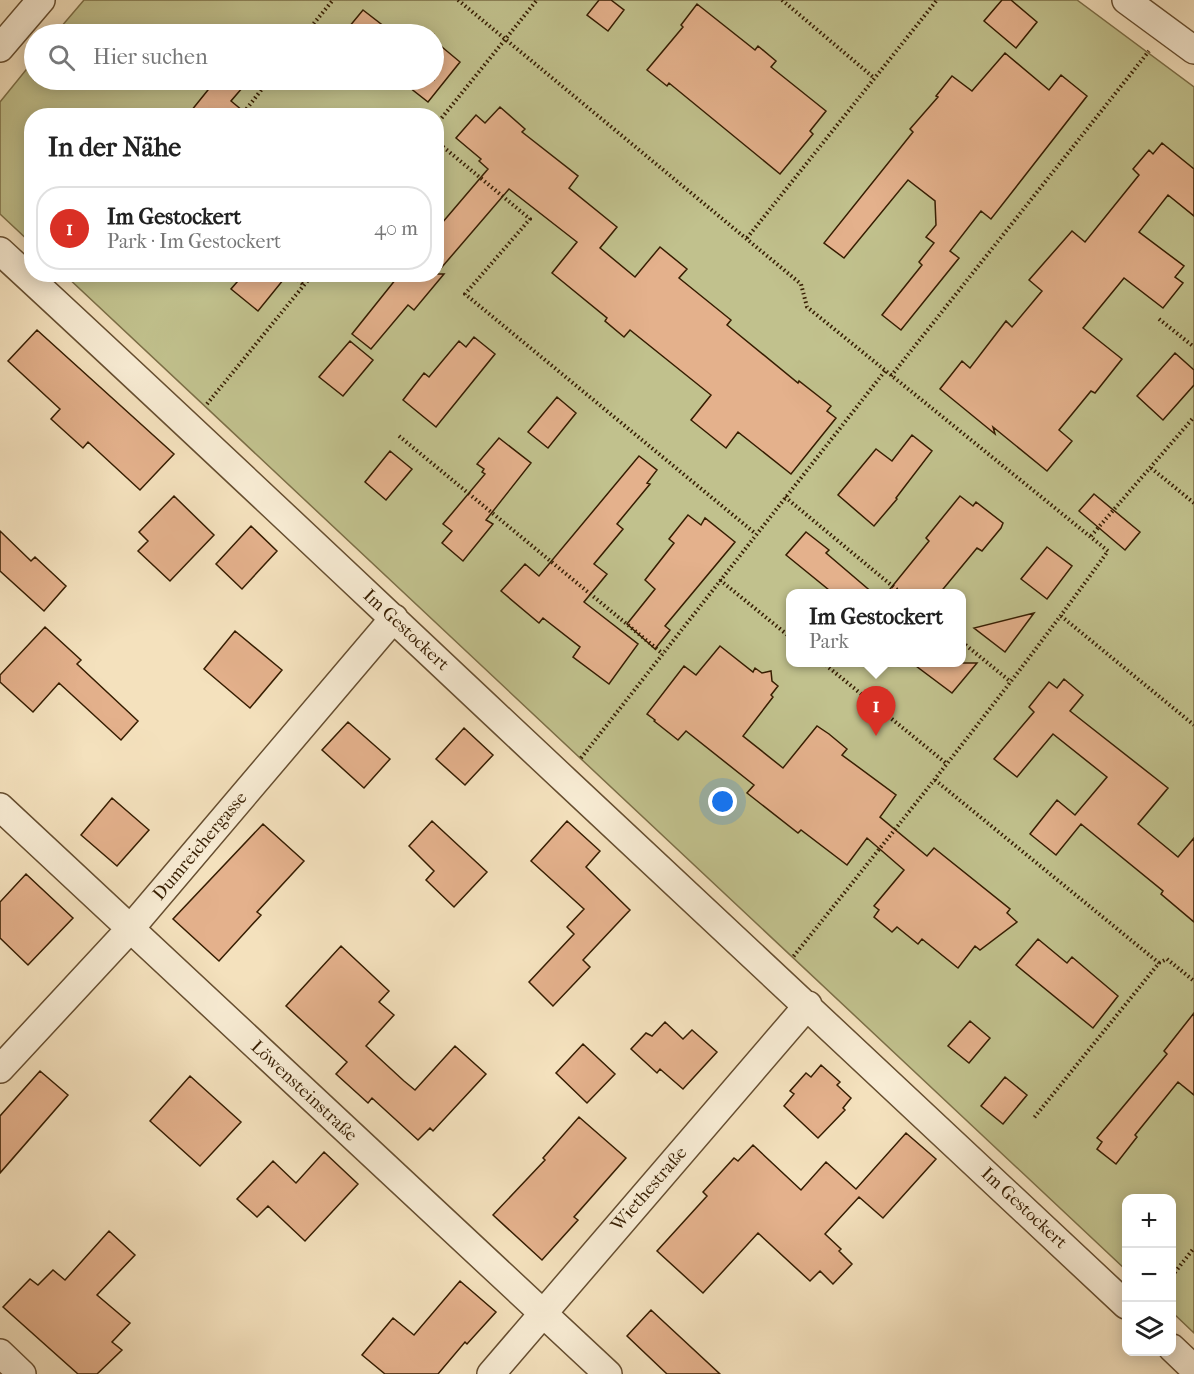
<!DOCTYPE html>
<html lang="de">
<head>
<meta charset="utf-8">
<style>
  body { margin:0; font-family:"IM FELL French Canon",serif; background:#f2f2f2; color:#222 }
  .controls { position:absolute; right:18px; bottom:18px; display:grid; overflow:hidden; border-radius:12px; box-shadow:0 3px 15px #0003 }
  .controls button { width:54px; height:54px; display:grid; place-items:center; padding:0; border:0; border-bottom:2px solid #e0e0e0; background:#fff; color:#222; font:30px sans-serif }
  .you { position:absolute; left:723px; top:802px; width:21px; height:21px; margin:-15px; border:4px solid #fff; border-radius:50%; background:#1a73e8; box-shadow:0 0 0 9px #1a73e833 }
  .badge { display:grid; place-items:center; width:39px; height:39px; border-radius:50%; background:#d93025; color:#fff; font-size:20px; font-weight:700 }
  .pin { position:absolute; translate:-50% -50px; filter:drop-shadow(0 2px 3px #0008) }
  .pin::after { content:''; position:absolute; top:32px; width:21px; height:18px; background:inherit; clip-path:polygon(0 0,100% 0,50% 100%) }
  .popup { position:absolute; left:786px; top:589px; width:180px; height:78px; box-sizing:border-box; display:grid; place-content:center; border-radius:12px; background:#fff; filter:drop-shadow(0 2px 4px #0005); font-size:20px; white-space:nowrap; color:#767676 }
  .popup b { font-size:22px; color:#222 }
  .popup::after { content:''; position:absolute; left:50%; top:100%; margin-left:-12px; border:12px solid transparent; border-top-color:#fff }
  .list { margin:0; padding:0; list-style:none }
  h2 { display:flex; justify-content:space-between; align-items:center; height:78px; margin:0; padding:0 24px; font-size:26px }
  h2 small { font-size:20px; font-weight:400; color:#767676 }
  .list li { display:grid; grid-template-columns:39px 1fr auto; gap:18px; align-items:center; box-sizing:border-box; height:84px; margin:0 12px 12px; padding:0 12px; border:2px solid #e0e0e0; border-radius:24px }
  .list b { display:block; font-size:22px; white-space:nowrap }
  .list p { margin:0; font-size:20px; white-space:nowrap; color:#767676 }
  .list em { font-size:20px; font-style:normal; color:#767676 }
  .icon { flex:none; width:33px; height:33px; fill:none; stroke:currentColor; stroke-width:2; stroke-linecap:round; stroke-linejoin:round }
  .map { position:relative; flex:none; width:1194px; height:1374px; overflow:hidden }
  .search { position:absolute; background:#fff; box-shadow:0 3px 15px #0003; left:24px; top:24px; width:420px; height:66px; display:flex; align-items:center; gap:15px; box-sizing:border-box; padding:0 21px; border-radius:33px; color:#767676; font-size:22px }
  .panel { position:absolute; background:#fff; box-shadow:0 3px 15px #0003; left:24px; top:108px; width:420px; height:174px; border-radius:24px }
  .map>svg:first-child { display:block }
  .green { fill:#c1c18d; stroke:#7c6f47; stroke-width:1.5; fill-rule:evenodd }
  .building { fill:#e4b18c; stroke:#361d01; stroke-width:1.5 }
  .lines { fill:none; stroke-linecap:round; stroke-linejoin:round }
  .minor-casing { stroke:#664e30; stroke-width:30 }
  .path { stroke:#361d01; stroke-width:4; stroke-dasharray:1.5 3; stroke-linecap:butt }
  .minor { stroke:#f8ecd4; stroke-width:27 }
  .labels { text-anchor:middle; dominant-baseline:central; stroke-width:5; stroke-linejoin:round; paint-order:stroke }
  .street-label { font-size:18px; fill:#361d01; stroke:#f8ecd4 }
</style>
</head>
<body>
<div class="map">
<svg width="1194" height="1374" viewBox="0 0 1194 1374">
  <rect width="100%" height="100%" fill="#f4e1bd"/>
  <filter id="stains"><feTurbulence type="fractalNoise" baseFrequency=".00333" numOctaves="4"/><feColorMatrix values="0 0 0 0 .2 0 0 0 0 .09 0 0 0 0 .02 0 0 0 .5 -.17"/></filter>
  <radialGradient id="worn" r=".72"><stop offset=".6" stop-color="#630" stop-opacity="0"/><stop offset="1" stop-color="#630" stop-opacity=".3"/></radialGradient>
  <!-- green -->
  <path class="green" d="M84,0H1077L1194,87V1333L1172,1312V1198H1126V1270L65,275L436,274V116H32L31,243L0,214V102L34,60V80H434V34H55ZM790,594H962V662H790Z"/>
  <!-- building -->
  <path class="building" d="M599,0H611L624,10L608,31L587,15Z
    M1002,0H1011L1037,22L1016,48L984,21Z
    M697,4L755,50L758,46L776,61L771,67L826,111L810,131L813,134L780,174L669,83L667,86L647,70L683,27L681,25Z
    M363,10L394,34H346L344,33Z
    M436,42L460,62L428,102L400,80H434V46Z
    M1005,53L1049,90L1061,75L1087,96L991,219L981,211L950,251L959,258L901,330L882,315L922,265L919,262L934,243L926,237L936,225L935,201L908,180L844,258L824,243L913,132L910,129L938,97L936,96L952,76L972,91Z
    M216,80H249L231,101L249,116H187Z
    M500,107L525,129L522,132L578,176L569,188L617,227L600,248L635,277L660,247L687,269L679,278L731,320L727,325L798,383L799,381L831,406L827,411L836,418L791,474L738,432L726,448L691,420L711,395L630,330L624,337L605,321L607,318L552,273L577,242L509,189L436,274V230L488,169L479,161L481,159L456,138L476,115L485,123Z
    M1162,143L1194,169V216L1168,195L1139,232L1184,266L1175,277L1183,283L1163,308L1124,278L1083,328L1122,359L1095,393L1091,391L1059,430L1072,441L1047,471L993,427L995,434L940,389L962,361L970,368L1006,321L1012,327L1042,291L1029,280L1072,231L1085,242L1139,175L1133,169L1149,150L1153,154Z
    M244,274H288L258,311L231,289Z
    M400,274H444L414,310L408,305L371,349L352,334Z
    M37,330L174,454L140,490L88,442L83,448L51,419L60,409L8,361Z
    M474,337L495,354L436,427L403,400L424,373L429,377L459,341L466,347Z
    M350,341L373,360L343,396L319,377Z
    M1175,353L1194,370V385L1163,420L1137,396Z
    M557,397L576,413L548,448L528,432Z
    M912,435L932,451L896,498L897,499L874,526L838,495L876,449L892,461Z
    M499,438L531,463L486,520L493,524L463,561L442,543L452,531L443,524L485,474L482,472L484,469L477,464Z
    M390,451L412,469L386,500L365,482Z
    M639,456L657,470L647,483L650,484L617,524L623,529L594,564L607,574L584,602L638,644L609,684L573,657L580,647L543,618L539,623L501,591L525,564L539,576Z
    M1094,494L1140,532L1125,550L1079,511Z
    M174,496L214,535L170,581L138,551L148,541L139,532Z
    M960,496L973,506L976,502L1003,523L1001,528L982,551L977,548L939,594H886L929,541L926,538Z
    M688,515L701,525L705,518L735,542L665,626L670,630L655,649L627,624L655,589L645,580L674,543L669,539Z
    M251,526L277,551L242,589L216,564Z
    M0,531L31,561L35,557L66,586L44,611L0,571Z
    M806,532L829,550L826,553L874,594H834L786,555Z
    M1047,547L1072,566L1047,599L1021,579Z
    M1034,613L1005,652L974,628Z
    M45,627L81,660L77,664L138,721L121,740L59,683L33,712L0,682V675Z
    M235,631L282,670L250,708L204,669Z
    M720,646L753,672L755,668L762,673L771,671L772,681L778,686L771,695L773,697L743,736L783,768L817,726L829,734L847,749L842,755L896,795L880,817L927,856L934,848L1010,909L1007,913L1017,922L980,950L975,946L958,968L922,939L918,944L897,927L892,932L874,917L879,910L874,906L904,870L867,838L847,865L801,830L798,833L747,793L754,785L686,731L678,740L654,721L655,720L647,714L684,666L696,675Z
    M912,663H977L952,693Z
    M1064,679L1083,695L1070,711L1168,788L1138,824L1178,857L1194,838V922L1161,894L1163,891L1081,824L1056,855L1030,834L1057,800L1075,815L1107,777L1053,734L1017,777L994,759L1034,712L1029,707L1049,682L1057,688Z
    M348,722L390,759L364,788L322,750Z
    M464,728L493,755L465,785L436,759Z
    M112,798L149,830L117,866L81,835Z
    M432,821L487,872L454,907L426,880L434,871L409,846Z
    M567,821L600,851L586,867L630,910L583,960L590,967L553,1006L529,982L574,934L567,927L584,909L531,861Z
    M263,824L304,861L257,912L261,915L219,961L173,919Z
    M26,874L73,918L28,965L0,938V902Z
    M1038,939L1067,963L1072,957L1118,996L1093,1028L1016,965Z
    M341,946L389,991L379,1002L394,1015L366,1046L404,1081L415,1090L455,1046L486,1074L433,1131L430,1128L418,1140L372,1098L368,1103L336,1074L347,1062L286,1006Z
    M1194,1013V1095L1178,1082L1135,1135L1137,1137L1116,1164L1097,1149L1102,1142L1097,1138L1167,1054L1164,1051Z
    M970,1021L990,1038L969,1063L948,1046Z
    M665,1022L683,1039L692,1030L717,1052L683,1089L660,1069L657,1073L631,1049L646,1033L652,1036Z
    M583,1044L615,1074L587,1103L556,1073Z
    M821,1065L840,1082L837,1085L851,1098L843,1108L845,1110L818,1138L784,1106L794,1094L790,1091L806,1073L811,1077Z
    M40,1071L68,1095L0,1173V1116Z
    M190,1076L241,1122L200,1166L150,1121Z
    M1005,1077L1027,1095L1003,1124L981,1106Z
    M579,1117L626,1158L574,1217L578,1220L542,1260L493,1215L545,1160L543,1158Z
    M906,1133L936,1159L883,1218L859,1197L825,1234L841,1249L839,1251L852,1264L833,1284L820,1271L810,1281L758,1233L703,1293L657,1251L707,1196L703,1192L734,1158L738,1161L753,1145L801,1190L826,1162L856,1189Z
    M324,1152L358,1184L305,1241L268,1206L257,1217L237,1199L273,1161L296,1183Z
    M109,1231L135,1255L97,1295L130,1323L112,1342L122,1350L97,1374H78L3,1307L30,1279L38,1285L53,1270L65,1280Z
    M460,1281L496,1312L467,1344L465,1342L438,1374H385L362,1355L393,1318L414,1335Z
    M651,1310L720,1374H667L627,1336Z"/>
  <g class="lines">
    <defs>
      <path id="minor" d="M1126,0L1194,50
        M0,48L41,0
        M0,251C190,426 377,604 566,781C753,956 940,1130 1126,1305
        M0,807L608,1374
        M0,1069L130,929L394,618
        M1172,1348L1194,1369
        M0,1353L22,1374
        M491,1374L808,1005"/>
    </defs>
    <!-- minor casing -->
    <use href="#minor" class="minor-casing"/>
    <!-- path -->
    <path class="path" d="M458,0L801,284L807,307L1108,551C1008,690 900,823 793,957
      M782,0L873,77
      M305,34L333,0
      M91,110L99,116
      M241,116L269,80
      M436,125L537,0
      M436,141L530,219L465,294L756,534
      M747,238L937,0
      M291,274L304,285
      M1159,319L1194,347
      M891,376L1149,51
      M207,404L313,274
      M399,436L663,654
      M1151,468L1194,503
      M785,497L902,594
      M1091,536L1194,417
      M720,580L790,637
      M1061,616L1194,725
      M962,642L1011,682
      M822,662L947,764
      M581,758L885,371
      M935,780L1159,963L1033,1119
      M1159,963L1167,959L1194,981
      M1172,1276L1194,1248"/>
    <!-- minor -->
    <use href="#minor" class="minor"/>
  </g>
  <g class="labels">
    <!-- street labels -->
    <g class="street-label">
      <text transform="translate(406 630) rotate(43)">Im Gestockert</text>
      <text transform="translate(200 846) rotate(-50)">Dumreichergasse</text>
      <text transform="translate(304 1091) rotate(43)">Löwensteinstraße</text>
      <text transform="translate(649 1189) rotate(-49)">Wiethestraße</text>
      <text transform="translate(1024 1208) rotate(43)">Im Gestockert</text>
    </g>
  </g>
  <rect width="100%" height="100%" filter="url(#stains)"/>
  <rect width="100%" height="100%" fill="url(#worn)"/>
</svg>
<div class="controls">
<button>+</button>
<button>−</button>
<button><svg class="icon" aria-label="layers" viewBox="0 0 24 24"><path d="M12 4l9 5-9 5-9-5zM3 14l9 5 9-5"/></svg></button>
</div>
<div class="you"></div>
<div class="pin badge" style="left:876px;top:736px">1</div>
<div class="popup"><b>Im Gestockert</b>Park</div>
<div class="search"><svg class="icon" aria-label="search" viewBox="0 0 24 24"><circle cx="10" cy="10" r="6"/><path d="M15 15l6 6"/></svg>Hier suchen</div>
<section class="panel">
<h2>In der Nähe<small></small></h2>
<ul class="list">
<li><span class="badge">1</span><div><b>Im Gestockert</b><p>Park · Im Gestockert</p></div><em>40 m</em></li>
</ul>
</section>
</div>
</body>
</html>
